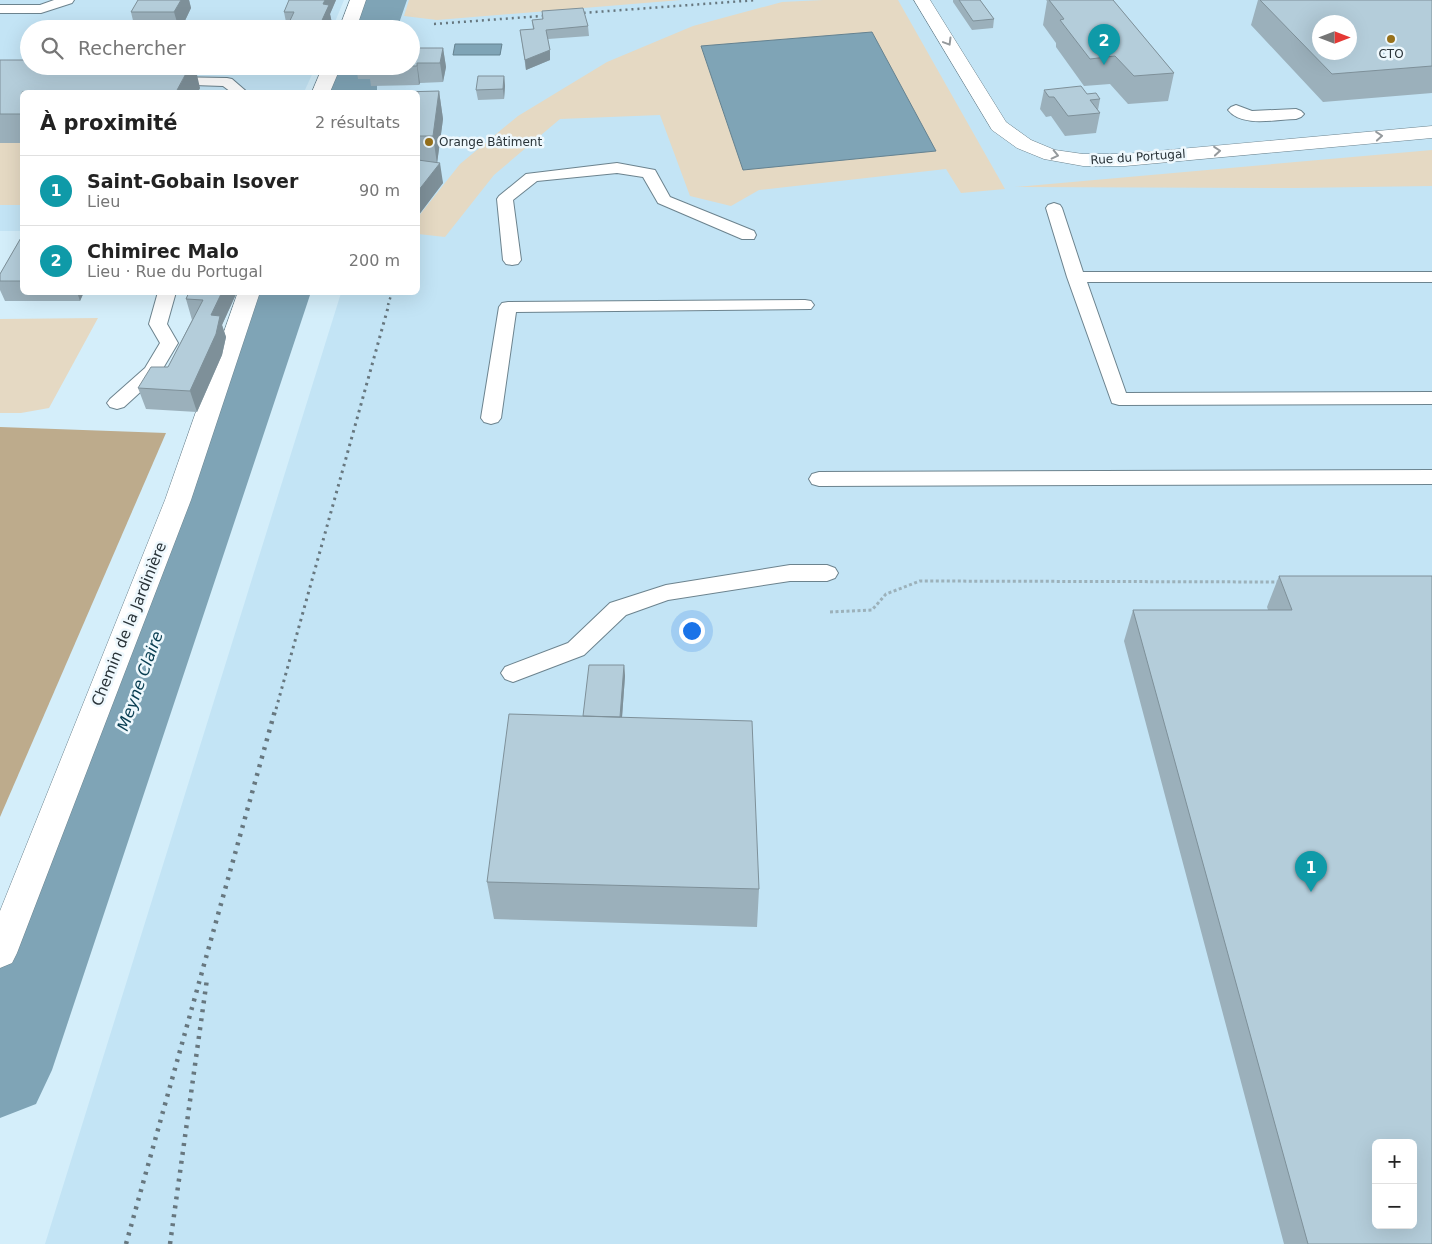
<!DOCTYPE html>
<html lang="fr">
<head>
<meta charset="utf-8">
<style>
  body { margin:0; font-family:"DejaVu Sans",sans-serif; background:#f6f6f6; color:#222 }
  .controls { position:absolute; right:15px; bottom:15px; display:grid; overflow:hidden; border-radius:8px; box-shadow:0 5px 20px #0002 }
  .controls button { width:45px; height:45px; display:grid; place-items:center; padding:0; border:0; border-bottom:1px solid #e0e0e0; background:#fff; color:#222; font:25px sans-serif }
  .compass { position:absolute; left:1312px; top:15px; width:45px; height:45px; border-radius:50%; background:#fff; box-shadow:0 5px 20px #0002; rotate:90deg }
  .you { position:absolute; left:691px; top:630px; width:18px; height:18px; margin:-12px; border:4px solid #fff; border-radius:50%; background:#1a73e8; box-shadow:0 0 0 8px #1a73e833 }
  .badge { display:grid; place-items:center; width:32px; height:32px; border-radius:50%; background:#0f766e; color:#fff; font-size:16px; font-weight:700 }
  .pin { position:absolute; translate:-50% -41px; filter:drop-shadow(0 1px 2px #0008) }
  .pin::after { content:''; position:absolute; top:26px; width:18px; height:15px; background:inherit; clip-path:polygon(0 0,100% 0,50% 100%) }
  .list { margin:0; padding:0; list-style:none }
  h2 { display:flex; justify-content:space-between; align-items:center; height:65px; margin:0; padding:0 20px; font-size:21px }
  h2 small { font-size:16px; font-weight:400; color:#767676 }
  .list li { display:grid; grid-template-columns:32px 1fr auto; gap:15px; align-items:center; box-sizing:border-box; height:70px; padding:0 20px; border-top:1px solid #e0e0e0 }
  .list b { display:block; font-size:19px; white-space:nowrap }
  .list p { margin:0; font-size:16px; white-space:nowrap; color:#767676 }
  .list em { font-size:16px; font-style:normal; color:#767676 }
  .icon { flex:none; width:28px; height:28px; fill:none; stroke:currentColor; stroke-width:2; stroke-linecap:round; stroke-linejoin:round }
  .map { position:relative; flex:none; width:1432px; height:1244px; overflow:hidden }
  .search { position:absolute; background:#fff; box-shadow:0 5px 20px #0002; left:20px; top:20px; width:400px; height:55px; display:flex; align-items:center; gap:12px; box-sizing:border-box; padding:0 18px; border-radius:28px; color:#767676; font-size:19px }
  .panel { position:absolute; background:#fff; box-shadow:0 5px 20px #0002; left:20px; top:90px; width:400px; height:205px; border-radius:8px }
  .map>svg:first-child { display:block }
  .built { fill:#c3e4f5; fill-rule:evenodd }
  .green { fill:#e5d9c3 }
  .forest { fill:#bdab8c }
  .water { fill:#7fa4b6; stroke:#658290 }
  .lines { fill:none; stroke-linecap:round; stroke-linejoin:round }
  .river { fill:#7fa4b6; fill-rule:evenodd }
  .service-casing { stroke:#6c838e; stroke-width:2 }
  .minor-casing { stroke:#6c838e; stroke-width:1 }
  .path { stroke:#9cb1ba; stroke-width:3; stroke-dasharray:3 2.5; stroke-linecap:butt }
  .service { fill:#fff; fill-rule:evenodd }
  .minor { fill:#fff; fill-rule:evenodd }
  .rail-far2 { stroke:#67777f; stroke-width:2.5; stroke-dasharray:2 4; stroke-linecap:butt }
  .rail-far1 { stroke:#67777f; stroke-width:3; stroke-dasharray:2.5 4.5; stroke-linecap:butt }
  .rail { stroke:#67777f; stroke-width:4.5; stroke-dasharray:3 6; stroke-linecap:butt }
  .wall { fill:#9bb0bb }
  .shaded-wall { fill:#7e9099 }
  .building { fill:#b4cdda; stroke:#7e9099; fill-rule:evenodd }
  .oneway { stroke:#94999c }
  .poi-dot { fill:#97711b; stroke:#eef8fd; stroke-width:2 }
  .labels { text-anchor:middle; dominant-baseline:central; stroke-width:5; stroke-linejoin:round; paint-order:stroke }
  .far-poi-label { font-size:12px; fill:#293338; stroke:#eef8fd }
  .far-street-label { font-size:12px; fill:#293338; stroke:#eef8fd }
  .street-label { font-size:15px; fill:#293338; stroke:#eef8fd }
  .water-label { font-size:16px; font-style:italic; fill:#083d51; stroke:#eef8fd }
</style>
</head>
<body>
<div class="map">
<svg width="1432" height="1244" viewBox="0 0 1432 1244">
  <rect width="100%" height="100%" fill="#d4eefa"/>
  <!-- built -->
  <path class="built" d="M0,0H344L332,29H29V66H316L304,92H22V231H0Z
    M393,0H1432V1244H45L341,293L418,292V92H358V88L367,66H411V29H382ZM1320,22H1350V52H1320ZM1376,1143H1413V1225H1376Z"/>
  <!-- green -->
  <path class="green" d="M409,0H681L437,20L404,16Z
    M823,0H898L1005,189L961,193L946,169L759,190L731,206L690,196L660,115L560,119L494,175L445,237L418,234V217L460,164L518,116L607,62L693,26L782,2Z
    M0,143H22V205H0Z
    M1432,150V186L1295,188L1015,187Z
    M98,318L49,408L21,413H0V319Z"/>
  <!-- forest -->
  <path class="forest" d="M0,427L166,433L0,817Z"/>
  <!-- water -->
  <path class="water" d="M872,32L936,151L743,170L701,46Z
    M455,44H502L500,55H453Z"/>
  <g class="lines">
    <!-- river -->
    <path class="river" d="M359,0H407L397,29H347Z
      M332,66H384L377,85V92H325V85Z
      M248,292H311L52,1070L36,1104L0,1118V936Z"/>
    <defs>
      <path id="service" d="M54,0H74L72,3L41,13H0V5H40Z
        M169,77L227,78L232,79L247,92H231L223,86L164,84L162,81L164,78Z
        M1236,105L1252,111L1296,109L1301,111L1304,114L1301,117L1296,119C1277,119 1242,128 1228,110L1231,107Z
        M617,163L655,170L670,197L754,231L756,235L754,239H742L658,203L643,177L617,173L537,181L513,200L521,260L518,264L512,265L506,264L503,260L497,199L499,196L526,174Z
        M1054,203L1060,205L1062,208L1083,272H1432V282H1087L1126,393L1432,392V404L1119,405L1112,403L1067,277L1046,208L1048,205Z
        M158,292H176L167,324L178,343L159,375L124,407L117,409L110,407L107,403L110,399L145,368L160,343L149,324Z
        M805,300L811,301L814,305L811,309L516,312L501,418L498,422L491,424L484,422L481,418L499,307L502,303L508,302Z
        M1432,470V484L819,486L812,484L809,479L812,474L819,472Z
        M790,565H827L835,568L838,573L835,578L827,581H790L668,600L626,615L584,655L513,682L505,679L501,673L505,667L568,643L610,603L666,585Z"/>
      <path id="minor" d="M350,0H366L356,29H339Z
        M914,0H930L1006,122L1031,140L1055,150L1083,154H1125L1432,126V138L1125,166H1083L1044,159L1017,148L992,130Z
        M323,66H341L330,92H312Z
        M238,292H260L191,500L17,953L12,963L0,968V911L165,500Z"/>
    </defs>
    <!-- service casing -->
    <use href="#service" class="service-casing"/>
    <!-- minor casing -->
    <use href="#minor" class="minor-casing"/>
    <!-- path -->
    <path class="path" d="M830,612L872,610L886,594L920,581L1280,582"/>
    <!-- service -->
    <use href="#service" class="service"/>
    <!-- minor -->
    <use href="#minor" class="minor"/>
    <!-- rail-far2 -->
    <path class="rail-far2" d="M434,24L757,0
      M388,305L392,292"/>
    <!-- rail-far1 -->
    <path class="rail-far1" d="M276,709L389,304"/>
    <!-- rail -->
    <path class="rail" d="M126,1244L276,707
      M170,1244L207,979"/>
  </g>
  <!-- wall -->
  <path class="wall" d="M138,0H189L191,8L181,29H135L131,12Z
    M289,0H336L330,14L332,23L287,27L284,12Z
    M953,0H980L994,19L993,28L972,30L953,2Z
    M1046,0H1113L1174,73L1168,101L1128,104L1110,84L1084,86L1056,47V43L1043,25L1047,1Z
    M1258,0H1432V93L1323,102L1251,25Z
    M542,11L588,26L589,36L548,39L550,60L526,70L520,30L533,29L532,20H542Z
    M411,48H443L446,67L443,82L420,83L419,85L371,86L370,79H358L356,66H411Z
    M0,60L200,88L198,92H22V143H0Z
    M279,66H314V69H280Z
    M504,76L505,86L504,99L478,100L476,90Z
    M1044,90L1087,94L1100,99L1098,110L1100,113L1096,133L1065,136L1051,116L1046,117L1040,109Z
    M439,91L443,119L437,163L443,183L418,216V92Z
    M22,236V292H84L80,301H5L0,290V274Z
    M188,292H237L222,325L226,337L222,355L197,412L146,409L138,388L168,367L192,320L186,299L188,294Z
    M1279,576H1432V1244H1284L1124,641L1133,610H1268L1267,607Z
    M624,665L625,676L622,717L759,889L757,927L494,919L487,882L583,716Z"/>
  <!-- shaded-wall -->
  <path class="shaded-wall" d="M181,0H189L191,8L181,29H179L174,12Z
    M325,0H336L330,14L332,23L330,29H318L323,4Z
    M443,48L446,67L443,82L440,63Z
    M550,50V60L526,70L525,60Z
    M417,63L420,83L419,85L417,66Z
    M190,66H195L200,88L198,92H176Z
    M504,76L505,86L504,99L503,89Z
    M439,91L443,119L437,164L433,136Z
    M440,163L443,183L418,216V191Z
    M77,292H84L80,301Z
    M222,292H237L222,325L226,337L222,355L197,412L190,391L211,315Z
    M624,665L625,676L620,745L619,734Z"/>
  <!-- building -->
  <path class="building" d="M138,0H181L174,12H131Z
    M289,0H325L323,4L329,5L318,29H286L294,12H284Z
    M959,0H980L994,19L973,21Z
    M1049,0H1113L1174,73L1134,76L1115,56L1090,59L1060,20L1064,19Z
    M1260,0H1432V66L1332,74ZM1320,22H1350V52H1320Z
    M583,8L588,26L546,30L550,50L525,60L520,30L534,29L532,20L543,19L542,11Z
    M411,48H443L440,63H417V66H411Z
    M0,60H29V66H190L176,92H22V114H0Z
    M478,76H504L503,89L476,90Z
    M1081,86L1087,94L1096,93L1100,99L1090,100L1100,113L1068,116L1054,97H1049L1044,90Z
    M439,91L433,136H418V92H401Z
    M418,160L440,163L418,191Z
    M22,236V281H0V274Z
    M189,292H222L211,315L220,316L216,334L190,391L138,388L151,367H168L203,300L186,299Z
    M1279,576H1432V1244H1308L1133,610H1292ZM1376,1143H1413V1225H1376Z
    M589,665H624L620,717L583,716Z
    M509,714L752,721L759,889L487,882Z"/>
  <!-- one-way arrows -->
  <defs><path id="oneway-chevron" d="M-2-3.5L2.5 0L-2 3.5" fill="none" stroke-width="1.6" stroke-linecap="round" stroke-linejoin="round" transform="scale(1.25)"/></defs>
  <g class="oneway">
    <use href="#oneway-chevron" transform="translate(948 42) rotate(59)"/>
    <use href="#oneway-chevron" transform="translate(1379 136) rotate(-5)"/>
    <use href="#oneway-chevron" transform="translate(1217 151) rotate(-5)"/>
    <use href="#oneway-chevron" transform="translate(1055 155) rotate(13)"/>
  </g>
  <!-- markers -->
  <g class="poi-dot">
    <circle cx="1391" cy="39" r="5"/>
    <circle cx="429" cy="142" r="5"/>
  </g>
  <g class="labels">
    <!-- far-poi labels -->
    <g class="far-poi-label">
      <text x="1391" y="54">CTO</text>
      <text x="439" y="142" text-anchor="start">Orange Bâtiment</text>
    </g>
    <!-- far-street labels -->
    <g class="far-street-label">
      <text transform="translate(1138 157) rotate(-4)">Rue du Portugal</text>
    </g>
    <!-- street labels -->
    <g class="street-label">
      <text transform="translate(129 624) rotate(-68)">Chemin de la Jardinière</text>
    </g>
    <!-- water labels -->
    <g class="water-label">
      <text transform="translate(140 681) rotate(-70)">Meyne Claire</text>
    </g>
  </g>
</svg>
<div class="controls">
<button>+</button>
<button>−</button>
</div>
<svg class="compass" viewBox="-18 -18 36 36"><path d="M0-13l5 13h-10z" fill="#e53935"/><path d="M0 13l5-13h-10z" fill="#767676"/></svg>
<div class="you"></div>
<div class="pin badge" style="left:1311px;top:892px;background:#0f9aa8">1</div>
<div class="pin badge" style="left:1104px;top:65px;background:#0f9aa8">2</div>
<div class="search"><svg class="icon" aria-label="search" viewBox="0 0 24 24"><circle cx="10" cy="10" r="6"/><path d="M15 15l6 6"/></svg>Rechercher</div>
<section class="panel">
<h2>À proximité<small>2 résultats</small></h2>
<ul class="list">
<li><span class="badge" style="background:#0f9aa8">1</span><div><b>Saint-Gobain Isover</b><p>Lieu</p></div><em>90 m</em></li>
<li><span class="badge" style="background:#0f9aa8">2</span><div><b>Chimirec Malo</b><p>Lieu · Rue du Portugal</p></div><em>200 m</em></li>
</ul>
</section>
</div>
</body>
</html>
